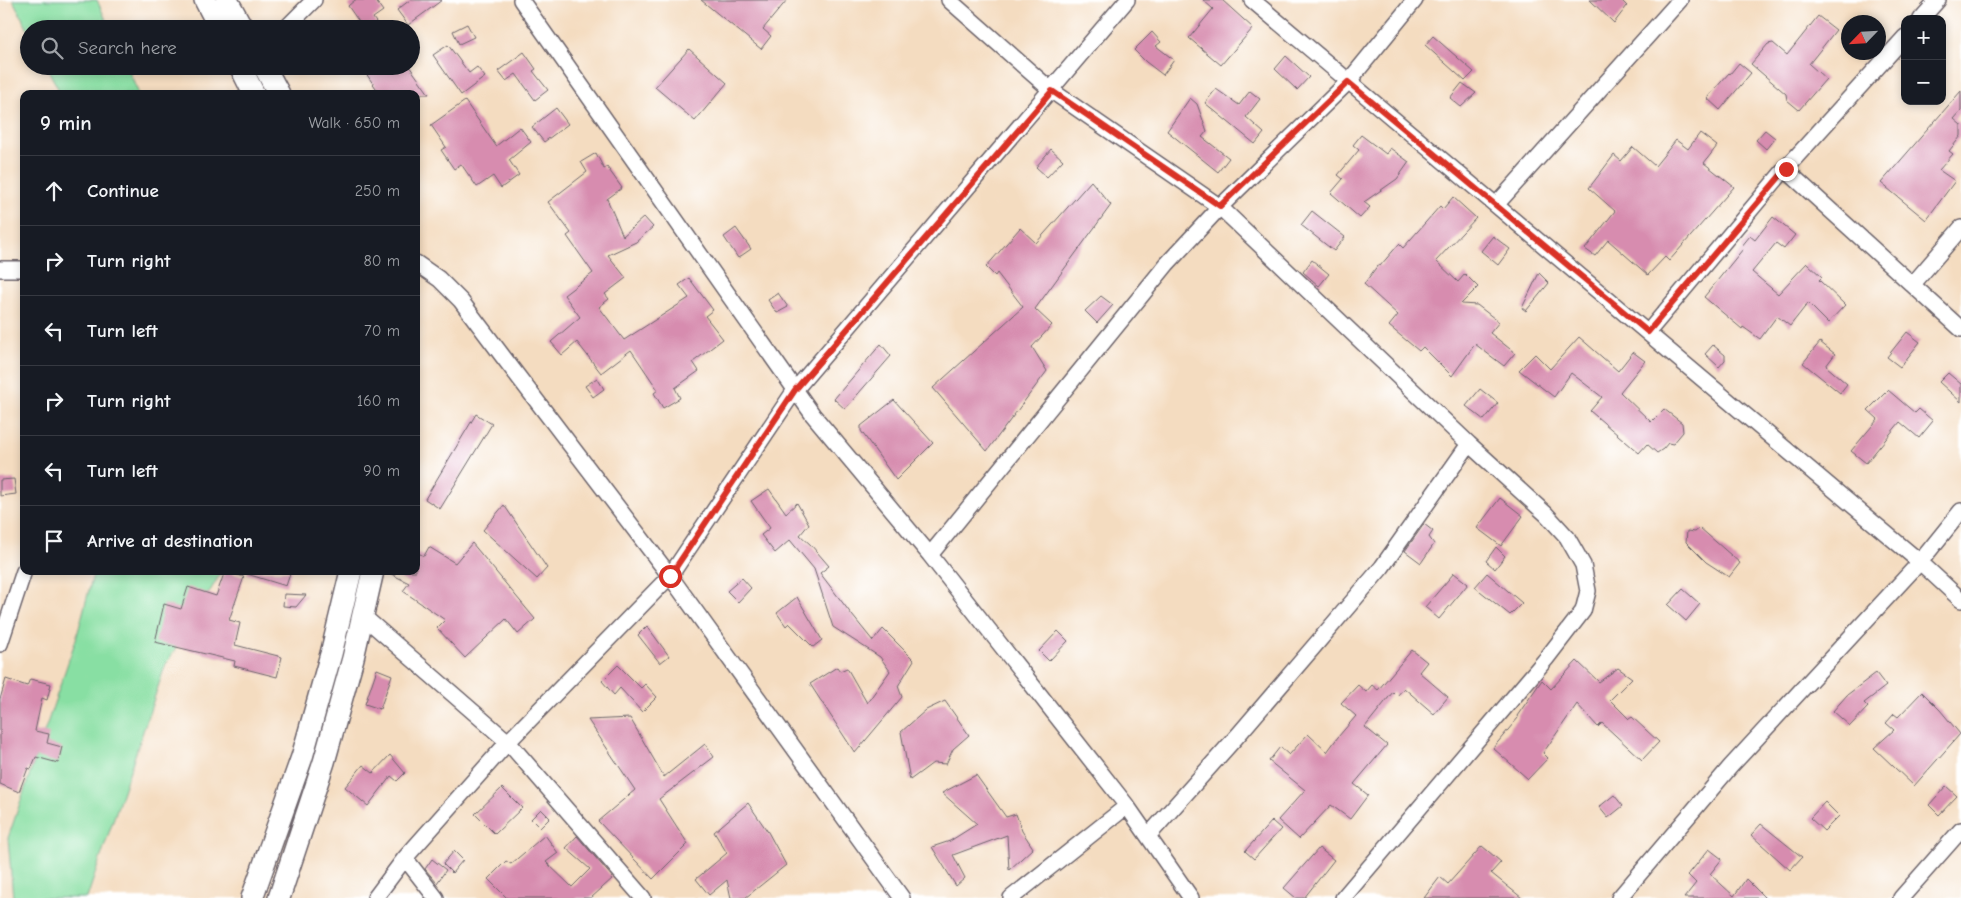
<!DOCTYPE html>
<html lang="en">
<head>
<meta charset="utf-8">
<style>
  body { margin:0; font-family:"Comic Neue",sans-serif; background:#242831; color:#f1f3f6 }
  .controls { position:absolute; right:15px; top:15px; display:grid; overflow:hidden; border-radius:10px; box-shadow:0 2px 8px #0003 }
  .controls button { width:45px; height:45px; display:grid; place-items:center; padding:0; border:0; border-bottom:1px solid #363941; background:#171b24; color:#f1f3f6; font:25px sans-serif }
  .compass { position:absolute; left:1841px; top:15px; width:45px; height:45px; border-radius:50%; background:#171b24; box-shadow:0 2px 8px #0003; rotate:245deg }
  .stop { position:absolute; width:15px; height:15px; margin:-11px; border:4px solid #d93025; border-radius:50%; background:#fff }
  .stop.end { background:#d93025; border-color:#fff; box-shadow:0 1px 5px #0008 }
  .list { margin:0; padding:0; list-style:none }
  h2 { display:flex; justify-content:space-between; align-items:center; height:65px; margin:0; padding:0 20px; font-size:21px }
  h2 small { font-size:16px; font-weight:400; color:#9ea1a6 }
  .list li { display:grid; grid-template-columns:32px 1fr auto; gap:15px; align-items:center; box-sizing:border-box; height:70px; padding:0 20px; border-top:1px solid #363941 }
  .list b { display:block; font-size:19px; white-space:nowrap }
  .list em { font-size:16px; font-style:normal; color:#9ea1a6 }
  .icon { flex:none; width:28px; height:28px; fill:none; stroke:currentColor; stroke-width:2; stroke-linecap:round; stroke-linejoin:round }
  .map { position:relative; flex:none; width:1961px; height:898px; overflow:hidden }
  .search { position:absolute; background:#171b24; box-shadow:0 2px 8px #0003; left:20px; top:20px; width:400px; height:55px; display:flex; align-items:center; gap:12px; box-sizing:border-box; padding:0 18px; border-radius:28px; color:#9ea1a6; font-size:19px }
  .panel { position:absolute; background:#171b24; box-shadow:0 2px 8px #0003; left:20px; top:90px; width:400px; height:485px; border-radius:10px }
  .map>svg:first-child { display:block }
  .green { fill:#88dfa3; stroke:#55806f }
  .building { fill:#d78caf }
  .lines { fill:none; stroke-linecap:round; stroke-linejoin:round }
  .street-casing { stroke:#6c636a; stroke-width:18 }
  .secondary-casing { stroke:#6c636a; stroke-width:24 }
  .street { stroke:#fff; stroke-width:15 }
  .secondary { stroke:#fff; stroke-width:21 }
  .route { stroke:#d93025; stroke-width:6 }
</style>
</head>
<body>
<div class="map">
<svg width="1961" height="898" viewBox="0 0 1961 898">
  <rect width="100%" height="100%" fill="#fff"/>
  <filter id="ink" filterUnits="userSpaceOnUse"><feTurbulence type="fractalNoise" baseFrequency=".02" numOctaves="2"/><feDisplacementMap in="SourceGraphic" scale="10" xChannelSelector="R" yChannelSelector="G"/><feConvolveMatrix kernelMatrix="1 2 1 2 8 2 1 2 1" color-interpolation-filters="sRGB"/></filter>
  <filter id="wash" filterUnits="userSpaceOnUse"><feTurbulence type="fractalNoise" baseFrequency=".0096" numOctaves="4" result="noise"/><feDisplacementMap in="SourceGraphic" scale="20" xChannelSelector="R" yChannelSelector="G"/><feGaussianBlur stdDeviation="1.12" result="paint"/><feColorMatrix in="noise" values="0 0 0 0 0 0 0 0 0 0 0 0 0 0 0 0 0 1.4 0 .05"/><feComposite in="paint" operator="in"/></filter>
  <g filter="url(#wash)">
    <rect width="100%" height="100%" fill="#f4dcc0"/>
    <!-- green -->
    <path class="green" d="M13,0H97L110,29H29V32Z
      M46,66H127L139,94H61Z
      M94,571H222L165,666L87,898H13L8,838L76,639Z"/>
    <g id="blocks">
      <!-- building -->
      <path class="building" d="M355,0H375L383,11L373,18L381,29H364L348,6Z
        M410,0H442L408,25L397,10Z
        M701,0H787L763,29L771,36L761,49Z
        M1203,0H1222L1253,28L1221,65L1189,38L1213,9Z
        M1590,0H1621L1627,6L1614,23Z
        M1818,16L1836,30L1809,64L1826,79L1799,110L1787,100L1786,94L1751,64L1768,44L1773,43L1787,55Z
        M467,24L474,37L459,44L453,31Z
        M1152,32L1161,42L1156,46L1174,60L1163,75L1146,62L1134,50Z
        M1433,36L1474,72L1465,81L1425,45Z
        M448,45L469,73L477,67L485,77L461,95L433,55Z
        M689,49L727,83L695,121L655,87Z
        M524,52L536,69L533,71L548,90L535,100L516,74L506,81L498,71Z
        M1286,56L1309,77L1297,90L1275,69Z
        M1739,63L1751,73L1720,110L1707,98L1729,73L1730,74Z
        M361,66H409L429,94H380Z
        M1462,83L1476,93L1461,107L1450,98Z
        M1216,89L1239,105L1250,91L1260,99L1246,117L1264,133L1255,144L1205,103Z
        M1961,91V111L1954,119L1961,125V136L1949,151L1953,154L1939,170L1955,181L1926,220L1881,183Z
        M1190,98L1197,104L1207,131L1202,137L1229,158L1218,172L1167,131Z
        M465,101L496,146L520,127L531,142L509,160L519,175L501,188L493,176L477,187L461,164L454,169L441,150L446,147L431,125Z
        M556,108L568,124L544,142L532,127Z
        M1765,130L1775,138L1766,149L1756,140Z
        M1700,133L1717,146L1704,163L1734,187L1669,261L1665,257L1648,275L1608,240L1595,256L1585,249L1615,211L1589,188L1614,155L1621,161L1633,147L1655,166L1676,140L1688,149Z
        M1361,135L1386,154L1390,148L1409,162L1397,179L1364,202L1370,207L1360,218L1331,193L1343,179L1338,175L1359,150L1353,145Z
        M1051,149L1063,160L1047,177L1036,167Z
        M596,153L604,169L607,167L622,188L607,199L623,236L644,217L653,227L636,242L608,255L626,278L605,294L609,299L599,307L624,340L689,298L679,285L689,278L713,310L705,316L723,339L693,362L699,371L675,388L680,398L663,408L654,393L658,390L631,350L601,373L577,342L562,355L551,342L580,317L564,295L593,273L567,236L571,233L548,202L587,172L581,162Z
        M1091,181L1111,205L1035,309L1052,325L1032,347L1047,371L987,451L933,388L1023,307L997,273L995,276L986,267L1020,228L1036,243Z
        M1453,197L1476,218L1436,261L1458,282L1465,274L1478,287L1461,304L1477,305L1499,322L1490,333L1515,353L1504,366L1475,344L1452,376L1423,347L1419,351L1389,326L1398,315L1364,284L1378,265L1380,266L1399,244L1403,248L1440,206L1443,209Z
        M1312,211L1345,237L1334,251L1301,225Z
        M1773,217L1795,235L1784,249L1776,243L1752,272L1778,294L1807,263L1822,277L1819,280L1845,305L1828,323L1808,303L1790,326L1777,316L1760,339L1743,327L1742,329L1704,297L1743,249L1741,247L1750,236L1755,240Z
        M736,228L751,249L738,258L724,237Z
        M1493,236L1510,249L1498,265L1481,251Z
        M1312,260L1329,274L1319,286L1303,272Z
        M1539,273L1549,283L1526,311L1522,308Z
        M778,293L788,307L777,313L768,300Z
        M1101,296L1113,305L1097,323L1085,311Z
        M1907,332L1920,342L1900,367L1887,357Z
        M1579,337L1618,371L1633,352L1645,361L1620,392L1651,422L1664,409L1682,423L1683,432L1673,444L1668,443L1663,449L1657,453L1647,444L1639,453L1590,411L1602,397L1571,373L1554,397L1519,370L1535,354L1550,369Z
        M1820,342L1835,354L1826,366L1847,384L1840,393L1803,363Z
        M881,344L891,356L845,409L834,399Z
        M1713,345L1725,355V360L1719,367L1705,354Z
        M1948,373L1961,384V402L1939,382Z
        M597,378L604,389L593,397L585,386Z
        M1480,389L1498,403L1484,420L1466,406Z
        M1888,390L1915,413L1919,409L1933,421L1919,438L1900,422L1866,463L1851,451L1878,419L1868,410Z
        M894,400L933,443L896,480L861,431V426Z
        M476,414L492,424L440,509L425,499Z
        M14,479L16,494L0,496V480Z
        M769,489L786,513L797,503L809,524L800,535L811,545L829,566L820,573L852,615L873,641L883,629L914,660L898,686L902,697L855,753L810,684L837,667L840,671L847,668L867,703L890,671L880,657L833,627L814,569L790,540L775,553L761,535L770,528L751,501Z
        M1500,498L1523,516L1501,546L1477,528Z
        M504,505L547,568L537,579L483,530Z
        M1424,524L1433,531L1429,537L1434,544L1421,563L1405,551Z
        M1700,528L1740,563L1729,577L1706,562L1686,542L1687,531L1695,532Z
        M472,543L535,619L518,634L506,619L465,658L437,628L445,620L403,591L409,583L385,571H416V552L424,556L429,547L455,563Z
        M1496,547L1505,556L1495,569L1486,561Z
        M225,571L244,577L229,620L240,623L235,645L282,657L277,677L234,666L235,661L155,642L164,604L181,609L188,587L216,596Z
        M248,571H291L286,586L247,574Z
        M1454,573L1468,584L1439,619L1425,607Z
        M1487,573L1522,603L1510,615L1475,587Z
        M742,578L751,588L738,602L727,591Z
        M1683,589L1700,604L1686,621L1668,605Z
        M284,594L306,595L296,607L283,606Z
        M797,597L822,640L813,647L789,623L786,626L777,613Z
        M647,626L669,656L660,663L638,635Z
        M1058,631L1068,641L1049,661L1039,651Z
        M1412,650L1427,662L1419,672L1448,697L1434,714L1404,688L1397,696L1393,692L1365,727L1387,745L1354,784L1368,795L1350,819L1331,805L1299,839L1278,820L1305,790L1269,761L1280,747L1289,755L1308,734L1327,752L1338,737L1356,716L1341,703L1358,685L1366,692L1372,685L1378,690Z
        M1577,661L1599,682L1618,668L1632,678L1610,700L1629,719L1632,717L1659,742L1642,760L1602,723L1598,727L1577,704L1543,753L1548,758L1528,779L1493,748L1518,718L1517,716L1542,680L1551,689Z
        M618,665L641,688L645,684L657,697L642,712L620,688L614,695L602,681Z
        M377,669L392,675L380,709L365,704Z
        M1876,673L1886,686L1864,703L1868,707L1850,726L1833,711L1847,695Z
        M6,679L27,686L30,679L51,684L47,700L42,698L35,731L49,734L47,743L62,747L58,763L36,757L31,769L28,768L19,792L0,784V699Z
        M1922,692L1940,710L1960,734L1914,786L1874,748L1894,730L1886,723L1894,714L1898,717Z
        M945,701L969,735L953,749L946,764L933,763L910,780L901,732L926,710Z
        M630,718L664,777L705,744L714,757L659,799L688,844L653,879L598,821L635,790L588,720Z
        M390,755L405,773L397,781L391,776L368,806L345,787L363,765L373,773Z
        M976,775L1006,817L1016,814L1022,831L1033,848L1009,870L1007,835L953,855L965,878L956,886L932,847L950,841L977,824L942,793Z
        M1946,786L1957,796L1939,815L1929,805Z
        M502,788L522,808L495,834L475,814Z
        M1614,795L1623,806L1608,818L1599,807Z
        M1825,802L1839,816L1824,831L1810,818Z
        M748,803L768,832L786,865L745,898H731L727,880L709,895L696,879L727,853L714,832Z
        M541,809L550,818L540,828L531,819Z
        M1272,821L1281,829L1254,859L1245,851Z
        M1761,824L1802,857L1790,870L1751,835Z
        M545,835L558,853L546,862L572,887L590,869L566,848L577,836L613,878L591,898H507L488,879L506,861L511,864Z
        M1482,846L1501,862L1491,873L1522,898H1424L1440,877L1448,884Z
        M1319,848L1334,860L1304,898H1296L1284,888Z
        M1709,849L1722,859L1710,874L1734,896L1746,879L1765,898H1684L1696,883L1688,875Z
        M454,851L463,860L452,873L443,864Z
        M432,859L446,870L437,883L425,869Z"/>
    </g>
  </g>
  <g filter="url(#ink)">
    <use href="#blocks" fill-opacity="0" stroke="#6c636a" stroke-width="1"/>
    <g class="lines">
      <defs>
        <path id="street" d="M521,0L813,415L930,555L1127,806L1191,898
          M949,0L1052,91L1220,207L1469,444L1546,514L1567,537L1583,565L1588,591L1583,611L1546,659L1343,898
          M1252,0L1920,562L1961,600
          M1921,19L1938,0
          M285,29L314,0
          M1785,169L1961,329
          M1496,205L1680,0
          M416,263L439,279L461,301L504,358L670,576L902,898
          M0,269H24
          M1913,284L1961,228
          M1648,332L1785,169L1905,37
          M930,555L1167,264L1220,207L1348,82L1415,0
          M363,616L508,742L643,898
          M0,644L24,571
          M1148,836L1239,734L1382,567L1469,444
          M405,858L436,898
          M375,898L405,858L508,742L670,576L795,390L1127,0
          M1011,898L1127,806
          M1619,898L1731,766L1920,562L1961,511
          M1901,898L1961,830"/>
        <path id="secondary" d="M205,0L220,29
          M227,0L243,29
          M240,66L254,94
          M264,66L279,94
          M252,898L302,757L331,654L351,571
          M279,898L324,762L353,658L373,571"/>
      </defs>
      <!-- street casing -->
      <use href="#street" class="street-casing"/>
      <!-- secondary casing -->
      <use href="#secondary" class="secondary-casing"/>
      <!-- street -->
      <use href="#street" class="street"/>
      <!-- secondary -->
      <use href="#secondary" class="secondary"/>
    </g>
  </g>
  <g class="lines" filter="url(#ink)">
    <!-- route -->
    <path class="route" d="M670,576L795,390L1052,91L1220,206L1348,82L1648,332L1786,169"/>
  </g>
</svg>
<div class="controls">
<button>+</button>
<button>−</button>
</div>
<svg class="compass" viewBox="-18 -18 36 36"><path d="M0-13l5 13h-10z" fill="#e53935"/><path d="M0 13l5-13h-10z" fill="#9ea1a6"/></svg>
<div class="stop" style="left:670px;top:576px"></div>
<div class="stop end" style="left:1786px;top:169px"></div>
<div class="search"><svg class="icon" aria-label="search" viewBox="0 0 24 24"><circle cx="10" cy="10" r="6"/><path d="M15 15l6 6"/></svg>Search here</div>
<section class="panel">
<h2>9 min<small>Walk · 650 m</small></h2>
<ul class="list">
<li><svg class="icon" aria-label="ahead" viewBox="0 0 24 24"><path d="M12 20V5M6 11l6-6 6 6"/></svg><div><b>Continue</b></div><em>250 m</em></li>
<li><svg class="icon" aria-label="right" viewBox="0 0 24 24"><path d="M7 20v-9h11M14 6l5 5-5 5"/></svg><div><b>Turn right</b></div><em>80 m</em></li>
<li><svg class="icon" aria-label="left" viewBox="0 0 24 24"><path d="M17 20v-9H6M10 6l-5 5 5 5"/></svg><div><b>Turn left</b></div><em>70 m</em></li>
<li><svg class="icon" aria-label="right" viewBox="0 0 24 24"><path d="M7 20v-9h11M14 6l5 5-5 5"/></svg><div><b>Turn right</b></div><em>160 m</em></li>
<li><svg class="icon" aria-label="left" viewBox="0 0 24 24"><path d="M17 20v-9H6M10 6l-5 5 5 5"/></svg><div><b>Turn left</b></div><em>90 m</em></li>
<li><svg class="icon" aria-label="arrive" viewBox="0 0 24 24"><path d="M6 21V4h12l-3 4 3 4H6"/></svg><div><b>Arrive at destination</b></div></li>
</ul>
</section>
</div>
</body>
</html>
